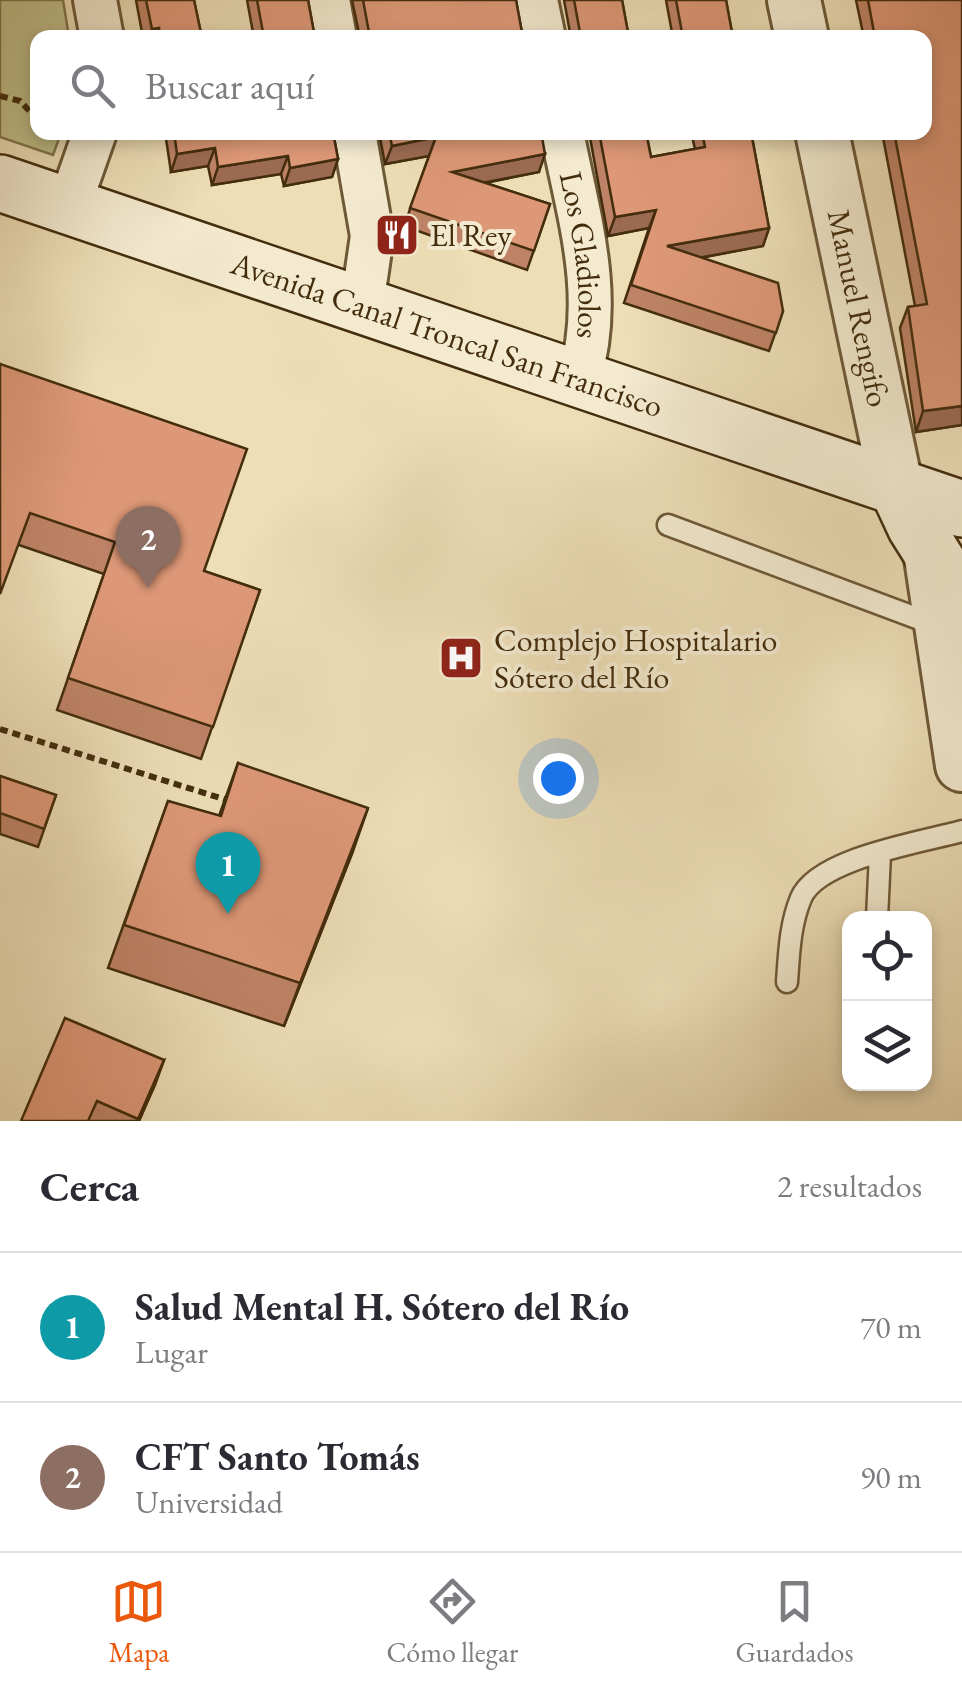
<!DOCTYPE html>
<html lang="es">
<head>
<meta charset="utf-8">
<style>
  body { margin:0; font-family:"EB Garamond",serif; background:#f7f7f7; color:#2b2b33 }
  .controls { position:absolute; right:30px; bottom:30px; display:grid; overflow:hidden; border-radius:20px; box-shadow:0 5px 15px #0003 }
  .controls button { width:90px; height:90px; display:grid; place-items:center; padding:0; border:0; border-bottom:2px solid #e1e1e2; background:#fff; color:#2b2b33; font:50px sans-serif }
  .you { position:absolute; left:558px; top:778px; width:35px; height:35px; margin:-25px; border:8px solid #fff; border-radius:50%; background:#1a73e8; box-shadow:0 0 0 15px #1a73e833 }
  .badge { display:grid; place-items:center; width:65px; height:65px; border-radius:50%; background:#ea580c; color:#fff; font-size:32px; font-weight:700 }
  .pin { position:absolute; translate:-50% -82px; filter:drop-shadow(0 2px 5px #0008) }
  .pin::after { content:''; position:absolute; top:52px; width:35px; height:30px; background:inherit; clip-path:polygon(0 0,100% 0,50% 100%) }
  .list { margin:0; padding:0; list-style:none }
  h2 { display:flex; justify-content:space-between; align-items:center; height:130px; margin:0; padding:0 40px; font-size:42px }
  h2 small { font-size:32px; font-weight:400; color:#7c7c81 }
  .list li { display:grid; grid-template-columns:65px 1fr auto; gap:30px; align-items:center; box-sizing:border-box; height:150px; padding:0 40px; border-top:2px solid #e1e1e2 }
  .list b { display:block; font-size:38px; white-space:nowrap }
  .list p { margin:0; font-size:32px; white-space:nowrap; color:#7c7c81 }
  .list em { font-size:32px; font-style:normal; color:#7c7c81 }
  .icon { flex:none; width:55px; height:55px; fill:none; stroke:currentColor; stroke-width:2; stroke-linecap:round; stroke-linejoin:round }
  .map { position:relative; flex:none; width:962px; height:1121px; overflow:hidden }
  .search { position:absolute; background:#fff; box-shadow:0 5px 15px #0003; left:30px; right:30px; top:30px; height:110px; display:flex; align-items:center; gap:25px; box-sizing:border-box; padding:0 35px; border-radius:20px; color:#7c7c81; font-size:38px }
  .sheet { height:430px; background:#fff }
  nav { display:flex; justify-content:space-around; align-items:center; box-sizing:border-box; height:140px; border-top:2px solid #e1e1e2; background:#fff; font-size:28px; color:#7c7c81 }
  nav a { display:grid; justify-items:center; gap:5px }
  nav .on { color:#ea580c }
  .map>svg:first-child { display:block }
  .green { fill:#c0bf89; stroke:#82764b; stroke-width:2.5 }
  .lines { fill:none; stroke-linecap:round; stroke-linejoin:round }
  .service-casing { stroke:#6e5937; stroke-width:25 }
  .minor-casing { stroke:#6e5937; stroke-width:48 }
  .tertiary-casing { stroke:#6e5937; stroke-width:58 }
  .secondary-casing { stroke:#432d0d; stroke-width:60 }
  .path { stroke:#432d0d; stroke-width:6; stroke-dasharray:8 5; stroke-linecap:butt }
  .service { stroke:#f3ead0; stroke-width:20 }
  .minor { stroke:#f3ead0; stroke-width:42 }
  .tertiary { stroke:#f3ead0; stroke-width:52 }
  .secondary { stroke:#f3ead0; stroke-width:55 }
  .wall { fill:#be8366; stroke:#432d0d; stroke-width:2.5 }
  .shaded-wall { fill:#9b6a53; stroke:#432d0d; stroke-width:2.5 }
  .building { fill:#dd9877; stroke:#432d0d; stroke-width:2.5 }
  .labels { text-anchor:middle; dominant-baseline:central; stroke-width:8; stroke-linejoin:round; paint-order:stroke }
  .poi-label { font-size:32px; fill:#432d0d; stroke:#f3ead0; text-anchor:start }
  .street-label { font-size:32px; fill:#432d0d; stroke:#f3ead0 }
</style>
</head>
<body>
<div class="map">
<svg width="962" height="1121" viewBox="0 0 962 1121">
  <rect width="100%" height="100%" fill="#eddeb6"/>
  <filter id="stains"><feTurbulence type="fractalNoise" baseFrequency=".002" numOctaves="4"/><feColorMatrix values="0 0 0 0 .2 0 0 0 0 .09 0 0 0 0 .02 0 0 0 .5 -.17"/></filter>
  <radialGradient id="worn" r=".72"><stop offset=".6" stop-color="#630" stop-opacity="0"/><stop offset="1" stop-color="#630" stop-opacity=".3"/></radialGradient>
  <!-- green -->
  <path class="green" d="M0,0H63L69,37L38,38V132L61,133L53,155L0,137Z"/>
  <g class="lines">
    <defs>
      <path id="service" d="M668,525L938,626
        M877,918L880,854
        M787,982C789,954 790,924 801,898C818,858 923,842 962,831"/>
      <g id="minor">
        <path d="M95,0L102,38"/>
        <path d="M328,0L335,38"/>
        <path d="M536,0L544,38"/>
        <path d="M354,132L372,236L362,305"/>
        <path id="s1" d="M562,132C578,215 605,296 579,379"/>
        <path d="M69,206L95,132"/>
      </g>
      <g id="tertiary">
        <path d="M794,0L802,38"/>
        <path id="s2" d="M822,132L896,485"/>
        <path d="M930,551L962,765"/>
      </g>
      <g id="secondary">
        <path id="s3" d="M0,183L962,509"/>
        <path d="M896,485L915,526L962,601"/>
      </g>
    </defs>
    <!-- service casing -->
    <use href="#service" class="service-casing"/>
    <!-- minor casing -->
    <use href="#minor" class="minor-casing"/>
    <!-- tertiary casing -->
    <use href="#tertiary" class="tertiary-casing"/>
    <!-- secondary casing -->
    <use href="#secondary" class="secondary-casing"/>
    <!-- path -->
    <path class="path" d="M0,96L20,101L38,120
      M0,729L233,802"/>
    <!-- service -->
    <use href="#service" class="service"/>
    <!-- minor -->
    <use href="#minor" class="minor"/>
    <!-- tertiary -->
    <use href="#tertiary" class="tertiary"/>
    <!-- secondary -->
    <use href="#secondary" class="secondary"/>
  </g>
  <!-- wall -->
  <path class="wall" d="M136,0H194L202,38H143Z
    M247,0H308L315,38H254Z
    M352,0H516L523,38H360Z
    M564,0H622L629,38H571Z
    M666,0H726L733,38H673Z
    M856,0H962V425L916,432L900,328L908,307L915,306L882,132H924V38H864Z
    M165,132H333L338,159L332,177L284,186L281,174L212,185L208,166L171,172Z
    M379,132H541L539,172L485,183L550,204L527,270L404,226L429,156L385,164Z
    M589,132H646L651,157L695,149L691,132H751L769,228L763,246L700,258L783,311L769,351L624,303L649,228L608,236Z
    M0,364L204,571L260,590L201,759L57,710L104,574L19,545Z
    M238,763L353,851L284,1026L108,968L168,801L219,816Z
    M0,776L56,795L38,847L0,834Z
    M164,1060L139,1121H21Z"/>
  <!-- shaded-wall -->
  <path class="shaded-wall" d="M159,28L155,38H148L152,29Z
    M436,137L429,156L385,164L392,146Z
    M215,148L208,166L171,172L177,154Z
    M545,154L539,172L446,190L452,172Z
    M288,156L281,174L212,185L218,167Z
    M338,159L332,177L284,186L290,168Z
    M656,210L649,228L608,236L615,217Z
    M769,228L763,246L660,265L667,246Z
    M962,406V425L916,432L923,411Z
    M368,808L353,851L284,1026L300,983Z
    M164,1060L155,1085L139,1121H138Z"/>
  <!-- building -->
  <path class="building" d="M146,0H194L202,38H160L159,28L152,29Z
    M257,0H308L315,38H264Z
    M363,0H516L523,38H370Z
    M574,0H622L629,38H581Z
    M676,0H726L733,38H683Z
    M868,0H962V406L923,411L908,307L927,304L894,132H924V38H875Z
    M174,132H333L338,159L290,168L288,156L218,167L215,148L177,154Z
    M389,132H541L545,154L452,172L550,204L534,251L410,208L436,137L392,146Z
    M599,132H646L651,157L705,147L702,132H751L769,228L667,246L778,283L783,311L776,333L631,285L656,210L615,217Z
    M0,364L247,449L204,571L260,590L213,727L68,678L115,542L30,513L0,594Z
    M238,763L368,808L300,983L124,925L168,801L221,816Z
    M0,776L56,795L44,829L0,813Z
    M65,1018L164,1060L138,1119L97,1101L88,1121H21Z"/>
  <!-- icons -->
  <defs>
    <symbol id="restaurant-square" viewBox="-11 -11 22 22"><rect x="-9" y="-9" width="18" height="18" rx="4" fill="#8f2418" stroke="#f3ead0"/><path d="M-5-6h1v4h1v-4h1v4h1v-4h1v5L-1.5 .5V6h-2V.5L-5-1ZM5-6V6H3V1.5H1.5Q1.5-4 5-6Z" fill="#fff"/></symbol>
    <symbol id="hospital-square" viewBox="-11 -11 22 22"><rect x="-9" y="-9" width="18" height="18" rx="4" fill="#8f2418" stroke="#f3ead0"/><path d="M-5-5h3v3.5h4V-5h3V5h-3V1.5h-4V5h-3Z" fill="#fff"/></symbol>
  </defs>
  <g fill-rule="evenodd">
    <use href="#restaurant-square" x="372" y="210" width="50" height="50"/>
    <use href="#hospital-square" x="436" y="633" width="50" height="50"/>
  </g>
  <g class="labels">
    <!-- poi labels -->
    <g class="poi-label">
      <text x="430" y="235">El Rey</text>
      <text x="494" y="640">Complejo Hospitalario<tspan x="494" dy="37">Sótero del Río</tspan></text>
    </g>
    <!-- street labels -->
    <g class="street-label">
      <text stroke="none"><textPath href="#s1" startOffset="125">Los Gladiolos</textPath></text>
      <text stroke="none"><textPath href="#s2" startOffset="180">Manuel Rengifo</textPath></text>
      <text stroke="none"><textPath href="#s3" startOffset="472">Avenida Canal Troncal San Francisco</textPath></text>
    </g>
  </g>
  <rect width="100%" height="100%" filter="url(#stains)"/>
  <rect width="100%" height="100%" fill="url(#worn)"/>
</svg>
<div class="controls">
<button><svg class="icon" aria-label="locate" viewBox="0 0 24 24"><circle cx="12" cy="12" r="6"/><path d="M12 2v4M12 18v4M2 12h4M18 12h4"/></svg></button>
<button><svg class="icon" aria-label="layers" viewBox="0 0 24 24"><path d="M12 4l9 5-9 5-9-5zM3 14l9 5 9-5"/></svg></button>
</div>
<div class="you"></div>
<div class="pin badge" style="left:228px;top:914px;background:#0f9aa8">1</div>
<div class="pin badge" style="left:148px;top:588px;background:#8d6e63">2</div>
<div class="search"><svg class="icon" aria-label="search" viewBox="0 0 24 24"><circle cx="10" cy="10" r="6"/><path d="M15 15l6 6"/></svg>Buscar aquí</div>
</div>
<section class="sheet">
<h2>Cerca<small>2 resultados</small></h2>
<ul class="list">
<li><span class="badge" style="background:#0f9aa8">1</span><div><b>Salud Mental H. Sótero del Río</b><p>Lugar</p></div><em>70 m</em></li>
<li><span class="badge" style="background:#8d6e63">2</span><div><b>CFT Santo Tomás</b><p>Universidad</p></div><em>90 m</em></li>
</ul>
</section>
<nav>
<a class="on"><svg class="icon" aria-label="map" viewBox="0 0 24 24"><path d="M3 6l6-2 6 2 6-2v14l-6 2-6-2-6 2zM9 4v14M15 6v14"/></svg>Mapa</a>
<a><svg class="icon" aria-label="directions" viewBox="0 0 24 24"><path d="M12 3l9 9-9 9-9-9zM9 14v-3h6M13 9l2 2-2 2"/></svg>Cómo llegar</a>
<a><svg class="icon" aria-label="saved" viewBox="0 0 24 24"><path d="M7 4h10v16l-5-4-5 4z"/></svg>Guardados</a>
</nav>
</body>
</html>
